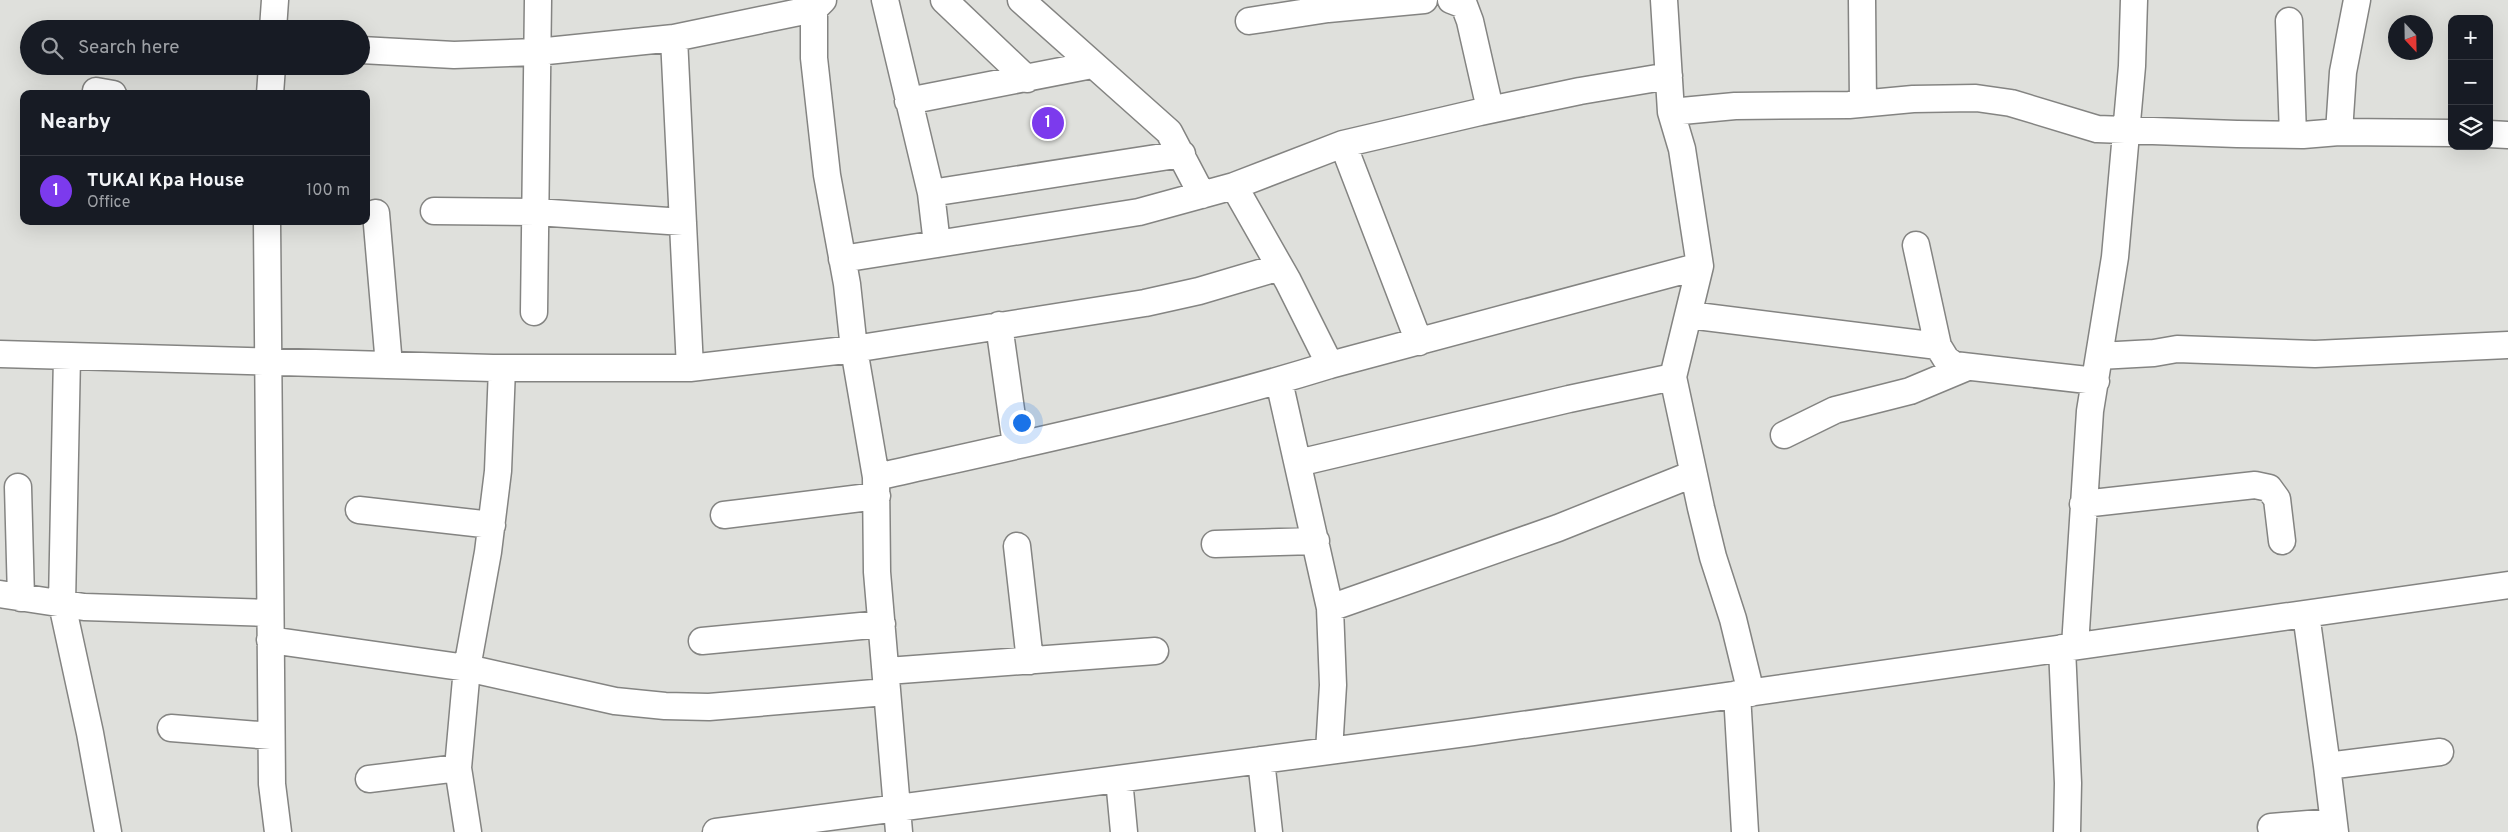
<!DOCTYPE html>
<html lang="en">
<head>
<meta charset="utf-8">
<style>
  body { margin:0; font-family:Overpass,sans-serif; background:#242831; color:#f1f3f6 }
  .controls { position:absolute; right:15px; top:15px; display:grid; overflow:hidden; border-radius:10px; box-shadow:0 5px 20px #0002 }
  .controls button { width:45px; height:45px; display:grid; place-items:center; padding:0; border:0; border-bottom:1px solid #363941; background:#171b24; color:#f1f3f6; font:25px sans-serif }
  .compass { position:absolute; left:2388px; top:15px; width:45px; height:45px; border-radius:50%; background:#171b24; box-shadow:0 5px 20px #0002; rotate:158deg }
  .you { position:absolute; left:1021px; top:422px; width:18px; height:18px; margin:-12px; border:4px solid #fff; border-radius:50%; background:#1a73e8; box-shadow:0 0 0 8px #1a73e833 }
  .badge { display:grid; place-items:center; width:32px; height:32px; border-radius:50%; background:#7c3aed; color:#fff; font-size:16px; font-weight:700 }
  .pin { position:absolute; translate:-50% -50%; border:2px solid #fff; box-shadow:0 1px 5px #0006 }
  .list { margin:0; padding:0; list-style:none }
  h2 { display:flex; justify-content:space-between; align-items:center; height:65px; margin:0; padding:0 20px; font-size:21px }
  h2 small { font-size:16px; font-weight:400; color:#9ea1a6 }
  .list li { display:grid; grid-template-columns:32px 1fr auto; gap:15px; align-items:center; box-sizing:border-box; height:70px; padding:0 20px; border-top:1px solid #363941 }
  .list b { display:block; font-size:19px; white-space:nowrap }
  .list p { margin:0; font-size:16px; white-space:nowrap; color:#9ea1a6 }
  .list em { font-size:16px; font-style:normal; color:#9ea1a6 }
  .icon { flex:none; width:28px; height:28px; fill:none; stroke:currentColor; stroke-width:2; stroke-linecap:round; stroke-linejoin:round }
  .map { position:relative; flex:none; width:2508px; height:832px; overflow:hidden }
  .search { position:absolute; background:#171b24; box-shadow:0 5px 20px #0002; left:20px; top:20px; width:350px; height:55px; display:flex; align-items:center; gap:12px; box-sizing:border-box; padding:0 18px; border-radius:28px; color:#9ea1a6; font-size:19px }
  .panel { position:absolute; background:#171b24; box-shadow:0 5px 20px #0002; left:20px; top:90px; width:350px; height:135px; border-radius:10px }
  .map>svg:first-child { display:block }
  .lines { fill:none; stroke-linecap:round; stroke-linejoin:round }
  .minor-casing { stroke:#848482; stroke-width:29 }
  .minor { stroke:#fff; stroke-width:26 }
</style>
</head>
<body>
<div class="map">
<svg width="2508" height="832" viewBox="0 0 2508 832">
  <rect width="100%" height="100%" fill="#dfe0dc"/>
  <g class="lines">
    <defs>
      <path id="minor" d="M823,0L814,9V58L827,175L847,284L854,349L876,477L877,572L899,832
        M885,0L931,193L937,244
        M944,0L1027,79
        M1021,0L1169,132L1202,195
        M1451,0L1464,5L1470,21L1490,109
        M1664,0L1671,112L1682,149L1700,266L1673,377L1701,508L1713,557L1733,619L1751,693
        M1862,0L1863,103
        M1249,21L1328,9L1424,0
        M2289,21L2293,135
        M273,29L275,0
        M674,38L690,368
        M361,50L454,55L537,52L674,38L814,9
        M96,91L113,94
        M270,94L272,66
        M908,101L1092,65
        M1671,112L1735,106L1849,105L1913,99L1976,98L2011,103L2097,129L2237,134L2303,135L2339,132L2452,133
        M2339,132L2343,72L2357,0
        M2489,134L2508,135
        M1343,144L1419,342
        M1234,186L1288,281L1330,365
        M931,193L1182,154
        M434,211L536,212L683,222
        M376,213L389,365
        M267,221L272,784L278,832
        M1916,245L1938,346L1946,359L1954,365L2096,381
        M842,259L1139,212L1234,186L1343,144L1480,112L1580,91L1669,76
        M534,312L538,0
        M1689,315L1938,346
        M999,325L1016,445
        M0,354L493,368H690L854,349L1145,303L1199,291L1280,267
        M67,356L62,604L90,733L108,832
        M2099,356L2154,353L2177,349L2315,354L2508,345
        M1279,381L1330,608L1333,685L1329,751
        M1784,435L1835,410L1910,391L1965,368
        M1298,463L1569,399L1673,377
        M876,477C1028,443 1181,411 1330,365L1700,266
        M18,487L21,598
        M2083,504L2255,485L2269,488L2277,499L2282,541
        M359,510L492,525
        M724,515L877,496
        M1215,544L1316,541
        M1017,546L1030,661
        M0,594L84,607L269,613
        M1330,608L1558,528L1693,474
        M2306,614L2327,766
        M270,640L467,668L615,701L665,706L709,707L886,692
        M702,641L882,624
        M2075,646L2090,411L2115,257L2132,66L2134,0
        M2062,648L2068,783L2067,832
        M887,671L1155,651
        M1737,694L1745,832
        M171,728L271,736
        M1261,760L1269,832
        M369,779L458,768
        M1119,779L1124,832
        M2271,827L2333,822
        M468,832L458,768L467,668L488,552L498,471L502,368
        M716,832L1473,732L2508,585
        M2335,832L2327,766L2440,752"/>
    </defs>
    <!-- minor casing -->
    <use href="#minor" class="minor-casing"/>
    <!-- minor -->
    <use href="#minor" class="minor"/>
  </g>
</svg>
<div class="controls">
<button>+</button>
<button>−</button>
<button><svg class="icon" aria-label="layers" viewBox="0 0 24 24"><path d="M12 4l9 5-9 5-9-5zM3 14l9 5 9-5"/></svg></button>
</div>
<svg class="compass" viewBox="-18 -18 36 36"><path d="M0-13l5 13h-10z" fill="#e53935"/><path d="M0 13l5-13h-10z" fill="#9ea1a6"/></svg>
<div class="you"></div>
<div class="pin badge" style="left:1048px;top:123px">1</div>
<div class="search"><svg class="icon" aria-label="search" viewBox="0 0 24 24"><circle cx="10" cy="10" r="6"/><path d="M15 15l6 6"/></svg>Search here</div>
<section class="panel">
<h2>Nearby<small></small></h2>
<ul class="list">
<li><span class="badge">1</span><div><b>TUKAI Kpa House</b><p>Office</p></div><em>100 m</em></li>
</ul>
</section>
</div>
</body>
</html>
